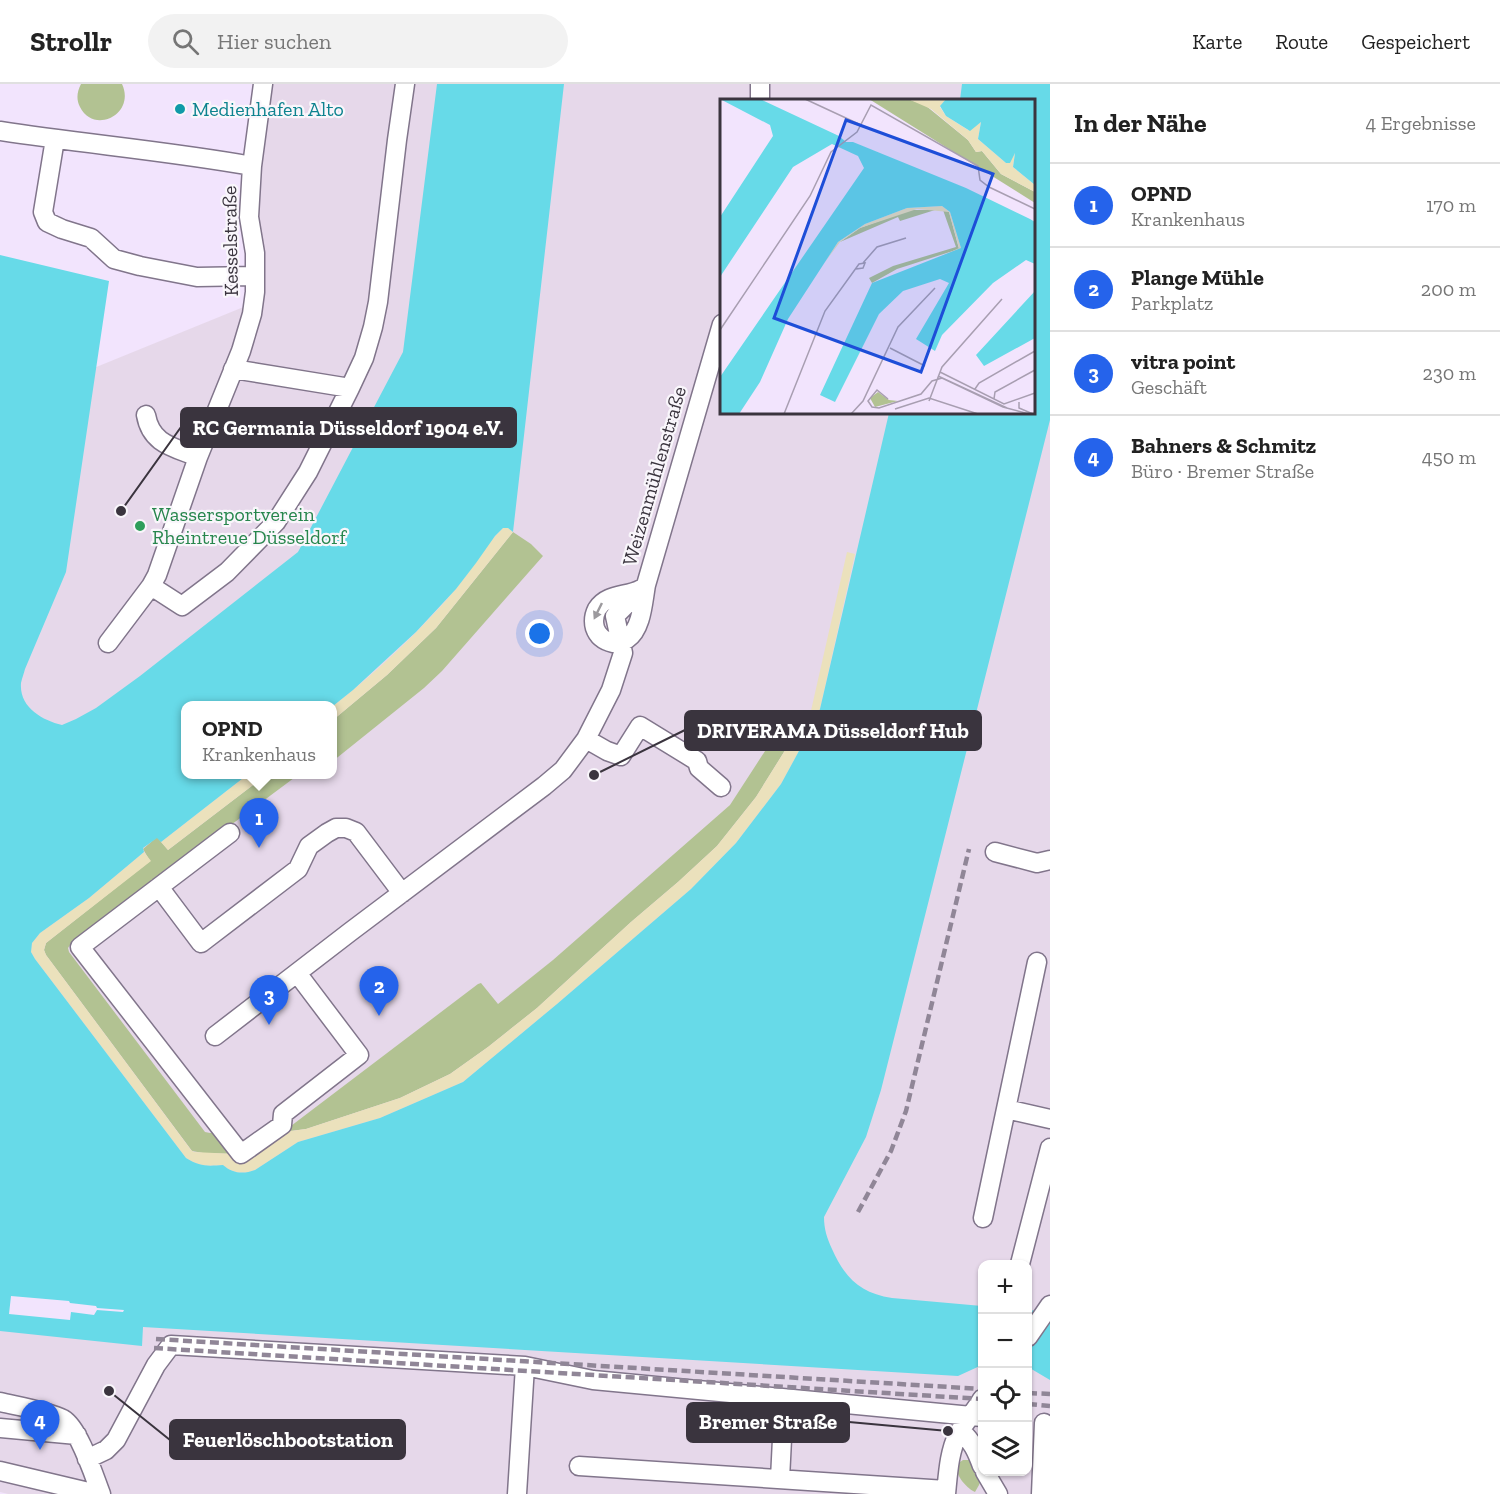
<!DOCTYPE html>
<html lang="de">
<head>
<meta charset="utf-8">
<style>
  body { margin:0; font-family:"Zilla Slab",serif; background:#f2f2f2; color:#222 }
  .controls { position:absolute; right:18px; bottom:18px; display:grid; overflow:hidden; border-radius:12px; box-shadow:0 2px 4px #0004 }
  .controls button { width:54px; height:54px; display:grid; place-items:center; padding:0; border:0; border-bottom:2px solid #e0e0e0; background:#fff; color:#222; font:30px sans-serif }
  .you { position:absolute; left:540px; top:550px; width:21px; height:21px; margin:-15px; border:4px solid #fff; border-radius:50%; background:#1a73e8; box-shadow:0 0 0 9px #1a73e833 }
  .badge { display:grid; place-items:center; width:39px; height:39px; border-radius:50%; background:#2563eb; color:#fff; font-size:20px; font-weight:700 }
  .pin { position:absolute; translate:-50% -50px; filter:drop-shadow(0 2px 3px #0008) }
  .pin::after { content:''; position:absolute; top:32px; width:21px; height:18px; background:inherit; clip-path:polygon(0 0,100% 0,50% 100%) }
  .popup { position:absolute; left:181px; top:617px; width:156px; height:78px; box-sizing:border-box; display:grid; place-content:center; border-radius:12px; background:#fff; filter:drop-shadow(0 2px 4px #0005); font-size:20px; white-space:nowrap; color:#767676 }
  .popup b { font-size:22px; color:#222 }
  .popup::after { content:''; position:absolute; left:50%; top:100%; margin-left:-12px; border:12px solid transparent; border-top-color:#fff }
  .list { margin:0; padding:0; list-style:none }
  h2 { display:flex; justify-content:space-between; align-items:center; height:78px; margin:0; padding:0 24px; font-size:26px }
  h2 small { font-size:20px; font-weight:400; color:#767676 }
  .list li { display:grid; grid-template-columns:39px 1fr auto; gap:18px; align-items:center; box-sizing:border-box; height:84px; padding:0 24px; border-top:2px solid #e0e0e0 }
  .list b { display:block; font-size:22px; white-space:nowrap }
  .list p { margin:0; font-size:20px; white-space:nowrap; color:#767676 }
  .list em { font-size:20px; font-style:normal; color:#767676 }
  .icon { flex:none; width:33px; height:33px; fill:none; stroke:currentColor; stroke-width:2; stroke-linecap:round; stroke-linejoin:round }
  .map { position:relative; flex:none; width:1050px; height:1410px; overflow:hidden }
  header { display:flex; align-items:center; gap:36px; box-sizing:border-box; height:84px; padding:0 30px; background:#fff; border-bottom:2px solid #e0e0e0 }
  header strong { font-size:28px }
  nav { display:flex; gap:33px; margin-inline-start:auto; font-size:21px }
  .search { width:420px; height:54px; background:#f2f2f2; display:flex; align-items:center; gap:15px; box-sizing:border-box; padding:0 21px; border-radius:33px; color:#767676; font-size:22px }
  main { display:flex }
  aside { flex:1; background:#fff }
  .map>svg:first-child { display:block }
  .industrial { fill:#e6d8ea; fill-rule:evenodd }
  .green { fill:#b2c292 }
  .sand { fill:#ebe1bc }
  .water { fill:#67dae8 }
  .pier { fill:#f2e4fd }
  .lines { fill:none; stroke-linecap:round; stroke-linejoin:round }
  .minor-casing { stroke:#81758b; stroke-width:21 }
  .minor { stroke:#fff; stroke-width:18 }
  .rail { stroke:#908697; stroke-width:4.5; stroke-dasharray:9 4.5; stroke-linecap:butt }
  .oneway { fill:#9c9a9e }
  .culture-dot { fill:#0f9aa8; stroke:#f9f6fb; stroke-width:2 }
  .leisure-dot { fill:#2e9e5b; stroke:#f9f6fb; stroke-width:2 }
  .labels { text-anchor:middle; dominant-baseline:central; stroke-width:4.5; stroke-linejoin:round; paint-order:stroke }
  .culture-label { font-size:20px; fill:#0d838f; stroke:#f9f6fb; text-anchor:start }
  .street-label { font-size:20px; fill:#3a343e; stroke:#f9f6fb }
  .leisure-label { font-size:20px; fill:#27864d; stroke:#f9f6fb; text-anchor:start }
  .inset-road { fill:none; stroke:#a89eb1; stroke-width:1.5 }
  .view { fill:#1d4ed8; fill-opacity:0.15; stroke:#1d4ed8; stroke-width:3 }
  .inset-edge { fill:none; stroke:#3a343e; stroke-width:3 }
  .leader { fill:none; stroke:#3a343e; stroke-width:2 }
  .callout-dot { fill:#3a343e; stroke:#f9f6fb; stroke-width:2 }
  .callout { fill:#3a343e; stroke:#3a343e; stroke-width:2 }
  .callout-label { font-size:21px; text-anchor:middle; font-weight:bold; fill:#fff }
</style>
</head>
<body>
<header>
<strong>Strollr</strong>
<div class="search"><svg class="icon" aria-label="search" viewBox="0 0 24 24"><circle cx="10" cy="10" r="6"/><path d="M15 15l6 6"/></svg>Hier suchen</div>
<nav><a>Karte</a><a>Route</a><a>Gespeichert</a></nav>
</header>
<main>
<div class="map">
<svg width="1050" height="1410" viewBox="0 0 1050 1410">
  <rect width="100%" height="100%" fill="#f2e4fd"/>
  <!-- industrial -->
  <path class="industrial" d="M267,0H1050V1410H8L0,1408V550L57,299L246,222ZM722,16H1034V328H722ZM186,622H332V690H186ZM982,1180H1028V1388H982Z"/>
  <!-- green -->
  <path class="green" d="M81,0H122C136,30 94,51 80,23C76,15 77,8 81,0Z
    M513,448L531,460L543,472L442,587L424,604L333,677V636L387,591L436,544Z
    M791,627L807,631L756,713L717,762L678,798L631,838L537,924L488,963L450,990L400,1014L306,1045L283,1048L478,900L481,899L498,920L553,876L730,721Z
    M266,691H298L70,861L68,864L69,868L205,1048L210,1049L218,1047L235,1070L203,1069L192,1067L46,871L44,866L46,859L150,777L143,765L157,753L168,766Z
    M963,1376H969L974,1379L981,1395L979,1401L975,1408C965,1403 948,1384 963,1376Z"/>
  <!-- sand -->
  <path class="sand" d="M503,444H508L513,448L436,544L387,591L333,636V622C377,588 419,548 455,506C472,486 484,462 503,444Z
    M847,468L855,470L820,625L812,643L781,700L736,759L691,805L557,920L463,998L380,1034L298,1058L255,1086C244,1090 233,1090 223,1081C207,1082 200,1083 186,1074L35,875L31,868L32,859L40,849L89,814L144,768L151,777L46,859L44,866L46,871L191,1066L194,1068L235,1070L283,1048L306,1045L400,1014L450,990L488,963L537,924L631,838L678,798L717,762L756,713L807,631H810Z
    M247,691H266L168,766L161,758Z"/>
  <!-- water -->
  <path class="water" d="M437,0H564L513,448L508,444H503L495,452L476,479L456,505L416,548L353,606L333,622H186V690L247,691L161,758L157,754L143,764L144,768L89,814L40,849L32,859L31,868L35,875L186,1074C200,1083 208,1082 223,1081C233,1090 244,1090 255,1086L298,1058L380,1034L463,998L557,920L691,805L736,759L781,700L812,643L820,625L889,329L1034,328V16H960L962,0H1050V336L881,1006L866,1053L824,1133C824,1145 827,1154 832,1165C845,1194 860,1209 892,1214L982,1222V1281L958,1292L143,1243L142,1262L0,1247V171L109,197L66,488L25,585C24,589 22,594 21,599C19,623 42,636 62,641L76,635L96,624L140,592L298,468L403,268Z
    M1028,1226L1050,1228V1296L1028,1283Z"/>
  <!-- pier -->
  <path class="pier" d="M11,1212L69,1217L70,1219L96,1222L97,1224L124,1226L123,1228L97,1226L94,1231L71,1228L70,1236L9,1230Z"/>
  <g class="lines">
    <defs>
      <path id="minor" d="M760,16V0
        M0,47C84,60 168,67 252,82
        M55,55L43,128L47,138L62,145L91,154L114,175L140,182L197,193L255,192
        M350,304L364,274L373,243L378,218L397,56L405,0
        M146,331C151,360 173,363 198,373
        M151,502L182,522L227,488L276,438L308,388L350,304L233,285
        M641,505C627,513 607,509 597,525C594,531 593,537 595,544C598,553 604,557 613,559C617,558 622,558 627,555C642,545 643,517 646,501L722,240
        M108,559L151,502L157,491L198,373L241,267L252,230L255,208V169L249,133L252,82L263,0
        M586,655L607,667L621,672L640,642L697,677L699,684L721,703
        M230,749L80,863L241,1070L282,1041L283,1030L359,971L297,889
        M995,768L1037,779L1050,776
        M159,803L201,859L298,785L309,762L327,749L336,744H346L356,748L402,809
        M215,952L350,848L544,702L563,686L586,655L611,606L623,569L615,532L646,501
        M1006,1025L1050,1035
        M983,1134L1037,878
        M1020,1180L1050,1064
        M1028,1253L1050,1221
        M0,1318C17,1322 48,1327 63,1335C79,1344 94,1392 101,1410
        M0,1344L77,1351
        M961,1347C972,1357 977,1368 982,1382
        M87,1375L106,1366L116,1356L156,1281L171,1261L525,1282
        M579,1382L946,1406
        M0,1387L97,1410
        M985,1388L998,1410
        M780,1395L784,1315
        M517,1410L525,1282L593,1296L982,1333
        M946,1410C948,1390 949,1368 958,1350C965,1338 975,1327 982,1315
        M1041,1410L1044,1339"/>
    </defs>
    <!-- minor casing -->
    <use href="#minor" class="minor-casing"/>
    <!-- minor -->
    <use href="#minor" class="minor"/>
    <!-- rail -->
    <path class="rail" d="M858,1128L891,1067L906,1027L969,765
      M156,1255L982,1305
      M154,1264L982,1315
      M1028,1309L1050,1310
      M1028,1320L1050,1322"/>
  </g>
  <!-- one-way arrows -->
  <defs><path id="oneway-solid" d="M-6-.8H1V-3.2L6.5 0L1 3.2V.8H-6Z" transform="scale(1.5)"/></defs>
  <use class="oneway" href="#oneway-solid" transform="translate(598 527) rotate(116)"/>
  <!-- markers -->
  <circle class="culture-dot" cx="180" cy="25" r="6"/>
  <circle class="leisure-dot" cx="140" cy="442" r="6"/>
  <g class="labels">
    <!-- culture labels -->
    <g class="culture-label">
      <text x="192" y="25">Medienhafen Alto</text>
    </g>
    <!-- street labels -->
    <g class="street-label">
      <text transform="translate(230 157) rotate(-91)">Kesselstraße</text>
      <text transform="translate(654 392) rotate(-74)">Weizenmühlenstraße</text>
    </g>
    <!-- leisure labels -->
    <g class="leisure-label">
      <text x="152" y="430">Wassersportverein<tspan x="152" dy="23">Rheintreue Düsseldorf</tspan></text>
    </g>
  </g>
  <!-- overview -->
  <g transform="translate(720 15)">
    <rect width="315" height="315" fill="#f2e4fd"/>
    <path d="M149,0H188L205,6L248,41L256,53L262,52L281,75L315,93V104ZM189,111H215L180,122L178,118L120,143L140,129ZM223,111L229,113L239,150L177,170L152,184L149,179L173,167L236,148ZM158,293L169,301L178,302L155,308L150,299Z" fill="#b2c292"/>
    <path d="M188,0H226L220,8L226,17L248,31L261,23L258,40L286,64L295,54L293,68L315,86V93L281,75L262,52L256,53L248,41L211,10ZM222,107L230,113L241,149L239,152L220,158L239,149L229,113L197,110L140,129L120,143L105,163L118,143L145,125L187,109Z" fill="#ebe1bc"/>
    <path d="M0,0H40L119,37L126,43H133L246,89L310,120L315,123V165L306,161L273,184L222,236L215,252L196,240L229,184L220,180L183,192L159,215L115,303L100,296L152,184L241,149L230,113L222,107L187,109L145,125L118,143L68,220L40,283L19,315H0V278L144,69L138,57L112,45L73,68L0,178V118L53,37L50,26ZM226,0H315V86L293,68L295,54L290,64H286L258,40L261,23L250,32L226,17L220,7ZM315,192V239L264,267L256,256Z" fill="#67dae8"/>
    <path class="inset-road" d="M85,0L141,26M143,164L157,148L186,139M0,231L90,97L111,53L137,33L151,6L258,67L260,81L269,88L315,110M170,249L205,267M220,273L284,305L315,294M218,277L287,309M255,290L259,284L315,252M168,300L157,291L148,302L152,308L159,309L201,295L212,282L222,279L283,308L309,315M274,300L275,293L315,271M209,302L222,268L282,200M299,303V309L313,315M175,310L209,299L258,315M64,315L105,212L139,165L145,164L143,169L136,170M131,315L143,302L178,228L215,189"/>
    <path class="view" d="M126,21L273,75L201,273L54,219Z"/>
    <rect width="315" height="315" class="inset-edge"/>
  </g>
  <!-- callouts -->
  <path class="leader" d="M121 427L181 343M594 691L685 646M948 1347L849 1338M109 1307L170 1356"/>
  <g class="callout-dot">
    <circle cx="121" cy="427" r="6"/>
    <circle cx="594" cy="691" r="6"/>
    <circle cx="948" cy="1347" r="6"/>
    <circle cx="109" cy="1307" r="6"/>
  </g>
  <g class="callout">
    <rect x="181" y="324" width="335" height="39" rx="6"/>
    <rect x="685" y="627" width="296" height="39" rx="6"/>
    <rect x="687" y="1319" width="162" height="39" rx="6"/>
    <rect x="170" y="1336" width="235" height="39" rx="6"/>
  </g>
  <g class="callout-label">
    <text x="348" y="351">RC Germania Düsseldorf 1904 e.V.</text>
    <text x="833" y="654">DRIVERAMA Düsseldorf Hub</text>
    <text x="768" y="1345">Bremer Straße</text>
    <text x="288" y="1363">Feuerlöschbootstation</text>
  </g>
</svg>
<div class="controls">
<button>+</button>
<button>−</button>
<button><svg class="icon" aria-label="locate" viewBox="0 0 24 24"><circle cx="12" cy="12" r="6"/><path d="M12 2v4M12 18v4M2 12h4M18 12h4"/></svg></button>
<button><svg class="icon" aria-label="layers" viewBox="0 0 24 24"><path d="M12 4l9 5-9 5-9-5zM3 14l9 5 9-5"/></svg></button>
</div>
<div class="you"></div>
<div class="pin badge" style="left:259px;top:764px">1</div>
<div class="popup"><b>OPND</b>Krankenhaus</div>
<div class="pin badge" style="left:379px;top:932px">2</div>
<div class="pin badge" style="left:269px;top:941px">3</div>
<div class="pin badge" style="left:40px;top:1366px">4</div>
</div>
<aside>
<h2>In der Nähe<small>4 Ergebnisse</small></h2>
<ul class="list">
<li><span class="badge">1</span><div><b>OPND</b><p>Krankenhaus</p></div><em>170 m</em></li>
<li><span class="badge">2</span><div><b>Plange Mühle</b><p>Parkplatz</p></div><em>200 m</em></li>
<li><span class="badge">3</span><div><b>vitra point</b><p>Geschäft</p></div><em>230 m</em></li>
<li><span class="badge">4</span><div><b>Bahners &amp; Schmitz</b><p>Büro · Bremer Straße</p></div><em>450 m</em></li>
</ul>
</aside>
</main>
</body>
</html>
